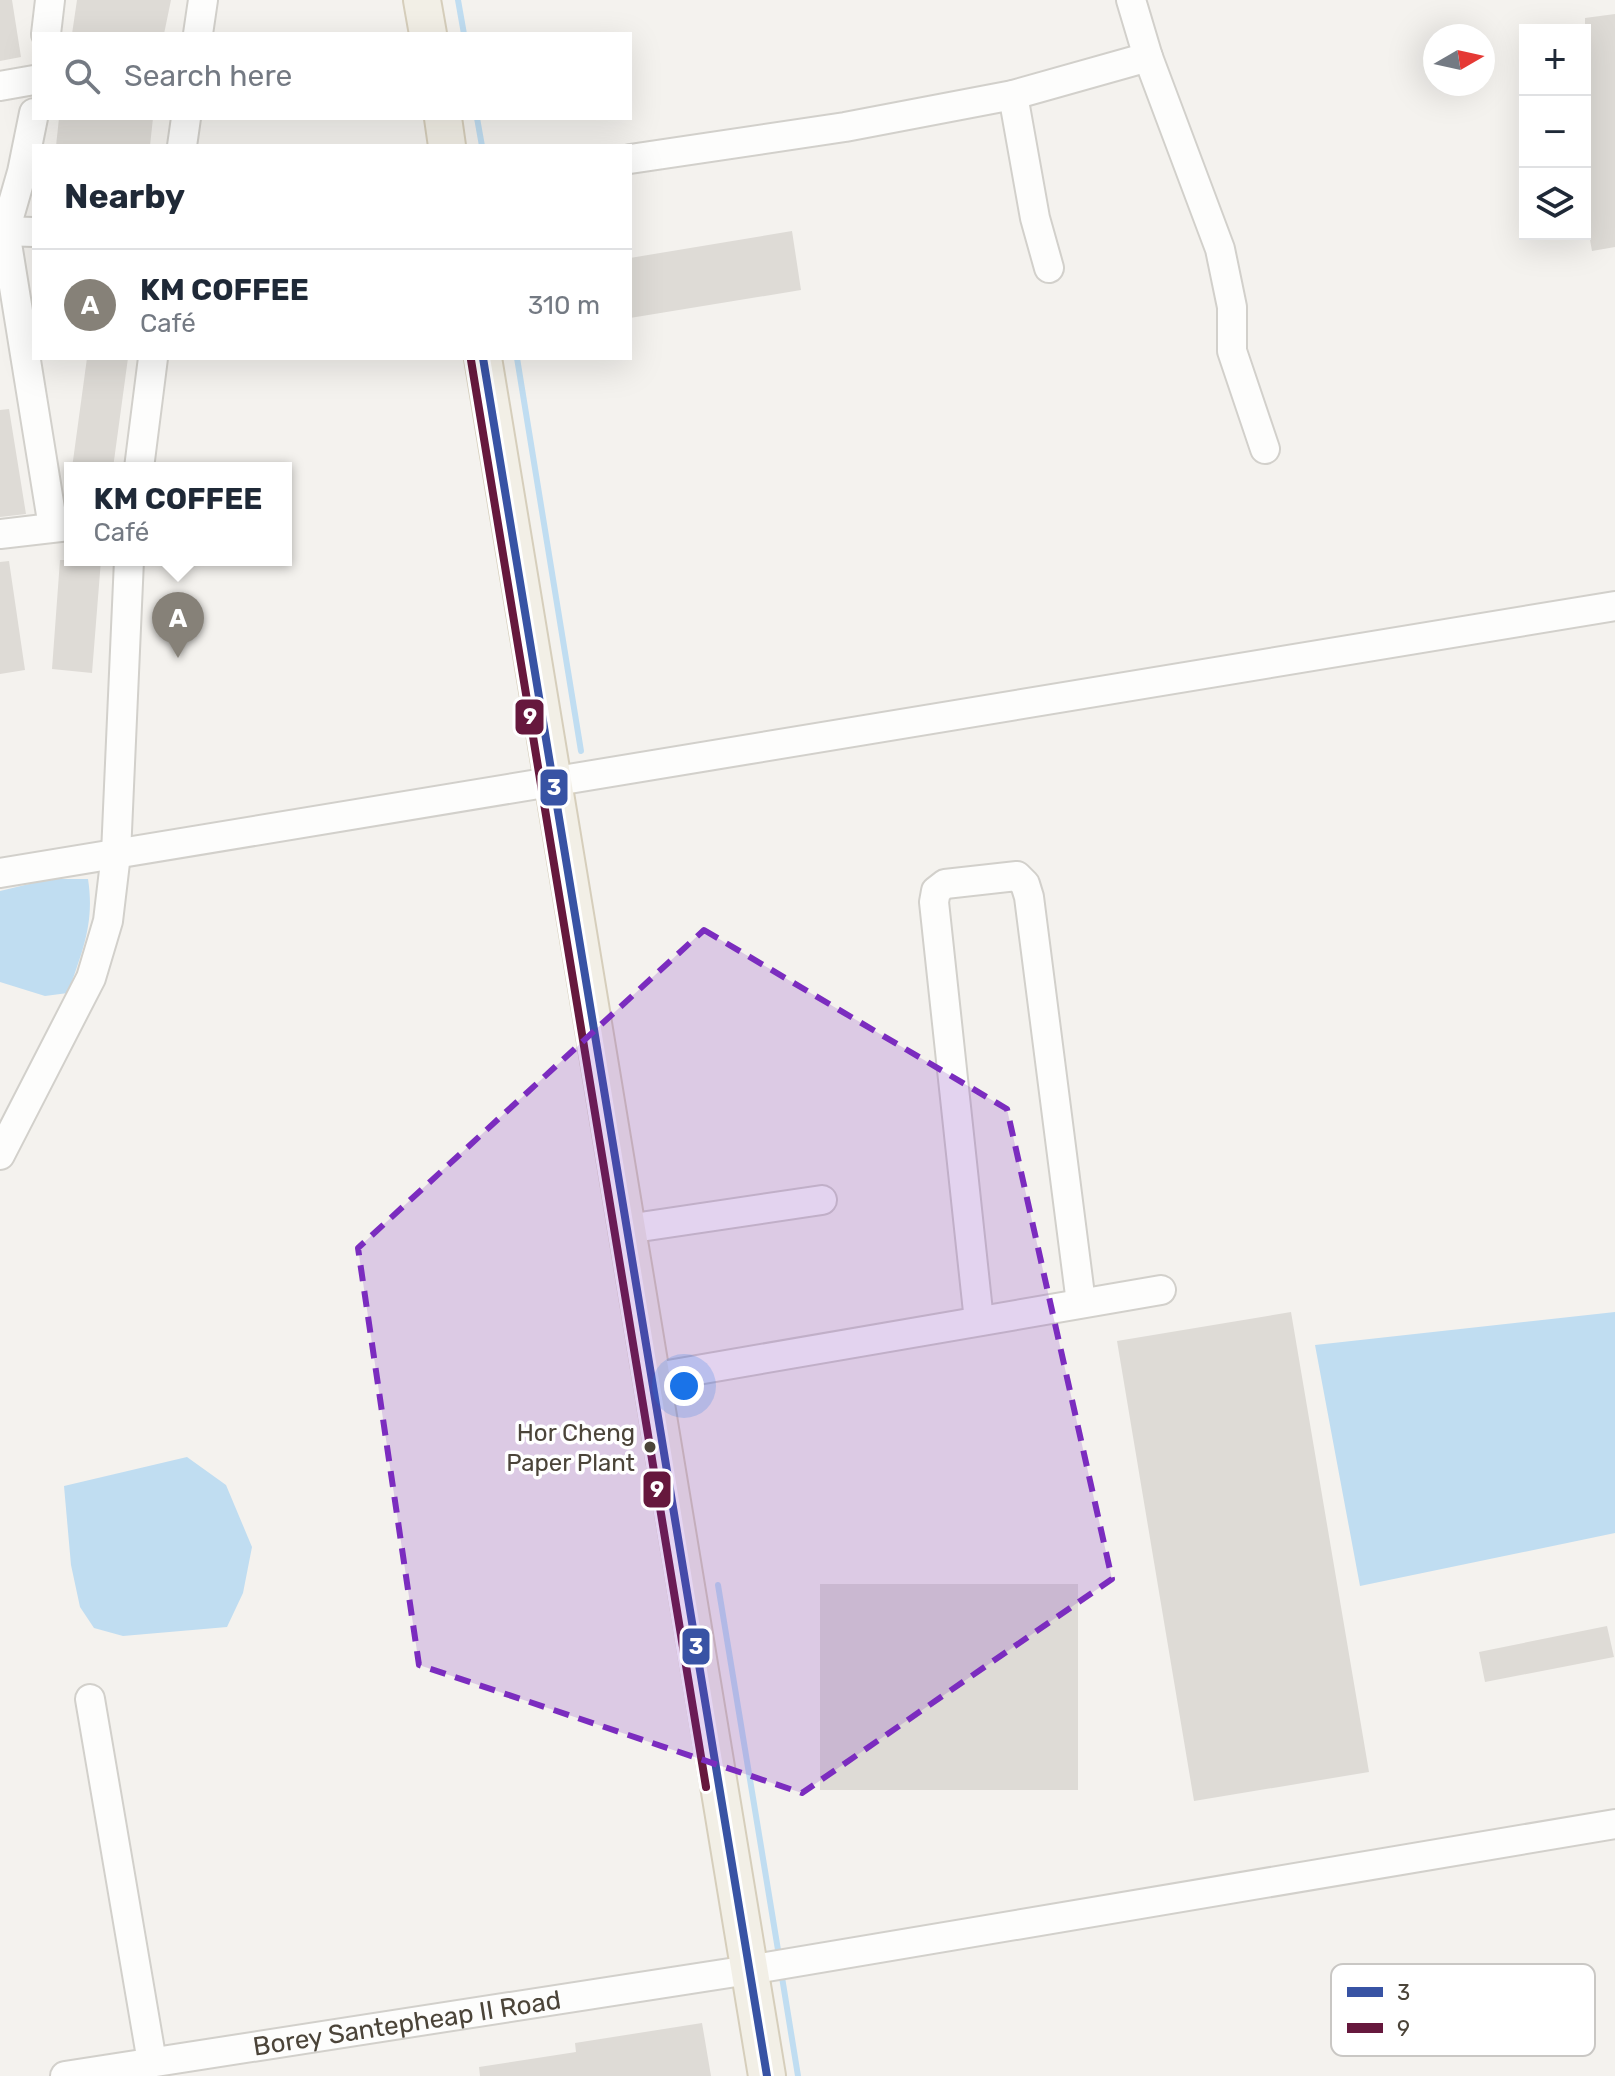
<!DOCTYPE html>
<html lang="en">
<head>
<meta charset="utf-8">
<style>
  body { margin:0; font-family:Rubik,sans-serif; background:#f2f2f3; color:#1f2937 }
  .controls { position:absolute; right:24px; top:24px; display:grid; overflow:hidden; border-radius:0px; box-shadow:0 8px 32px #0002 }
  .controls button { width:72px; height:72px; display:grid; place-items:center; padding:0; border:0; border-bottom:2px solid #e0e1e3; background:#fff; color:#1f2937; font:40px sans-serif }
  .compass { position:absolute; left:1423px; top:24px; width:72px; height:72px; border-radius:50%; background:#fff; box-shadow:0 8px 32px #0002; rotate:81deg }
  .you { position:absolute; left:684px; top:1386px; width:28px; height:28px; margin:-20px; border:6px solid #fff; border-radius:50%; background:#1a73e8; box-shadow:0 0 0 12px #1a73e833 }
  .badge { display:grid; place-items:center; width:52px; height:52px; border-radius:50%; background:#868178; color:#fff; font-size:26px; font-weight:700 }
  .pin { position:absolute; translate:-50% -66px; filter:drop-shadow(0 2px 4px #0008) }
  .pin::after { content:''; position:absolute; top:42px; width:28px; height:24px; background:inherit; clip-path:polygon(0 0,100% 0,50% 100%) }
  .popup { position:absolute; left:64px; top:462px; width:228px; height:104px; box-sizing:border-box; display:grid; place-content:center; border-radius:0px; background:#fff; filter:drop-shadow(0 2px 6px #0005); font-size:26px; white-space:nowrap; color:#747a83 }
  .popup b { font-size:30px; color:#1f2937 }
  .popup::after { content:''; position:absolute; left:50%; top:100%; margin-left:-16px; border:16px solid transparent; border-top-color:#fff }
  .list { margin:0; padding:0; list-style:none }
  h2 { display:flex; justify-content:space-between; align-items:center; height:104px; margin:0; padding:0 32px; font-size:34px }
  h2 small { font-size:26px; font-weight:400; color:#747a83 }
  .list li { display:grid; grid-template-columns:52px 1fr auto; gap:24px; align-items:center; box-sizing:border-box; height:112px; padding:0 32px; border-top:2px solid #e0e1e3 }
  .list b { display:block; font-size:30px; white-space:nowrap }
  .list p { margin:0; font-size:26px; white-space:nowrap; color:#747a83 }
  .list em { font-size:26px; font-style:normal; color:#747a83 }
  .icon { flex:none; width:44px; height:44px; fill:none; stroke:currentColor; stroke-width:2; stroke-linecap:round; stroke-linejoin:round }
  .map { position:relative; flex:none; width:1615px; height:2076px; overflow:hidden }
  .search { position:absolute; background:#fff; box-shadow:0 8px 32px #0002; left:32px; top:32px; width:600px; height:88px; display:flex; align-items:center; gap:20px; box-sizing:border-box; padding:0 28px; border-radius:0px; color:#747a83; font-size:30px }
  .panel { position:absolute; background:#fff; box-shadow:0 8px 32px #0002; left:32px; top:144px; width:600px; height:216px; border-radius:0px }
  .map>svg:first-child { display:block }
  .water { fill:#c0ddf1 }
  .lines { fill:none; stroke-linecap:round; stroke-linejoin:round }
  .stream { stroke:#c0ddf1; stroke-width:6 }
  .building { fill:#dedbd6 }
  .minor-casing { stroke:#d2d0cb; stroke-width:32 }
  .major-casing { stroke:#d6cebb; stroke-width:40 }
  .minor { stroke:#fdfdfc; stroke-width:28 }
  .major { stroke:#f2efe6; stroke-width:36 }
  .bus-1-casing { stroke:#fff; stroke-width:14 }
  .bus-2-casing { stroke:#fff; stroke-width:14 }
  .bus-1 { stroke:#3853a4; stroke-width:8 }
  .bus-2 { stroke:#66183d; stroke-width:8 }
  .marked { fill:#7b2cbf; fill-opacity:0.2; stroke:#7b2cbf; stroke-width:6; stroke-dasharray:16 10; stroke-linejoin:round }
  .bus-dot { fill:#4b4439; stroke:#fff; stroke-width:3 }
  .labels { text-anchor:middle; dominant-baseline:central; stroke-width:7; stroke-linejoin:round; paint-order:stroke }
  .bus-label { font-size:24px; fill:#4b4439; stroke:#fff; text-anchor:end }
  .street-label { font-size:26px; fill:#4b4439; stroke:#fff }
  .key { fill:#fff; stroke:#c9c7c4; stroke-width:2 }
  .key-label { font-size:22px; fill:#4b4439 }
  .line-badge { stroke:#fff; stroke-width:3 }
  .badge-label { font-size:22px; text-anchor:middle; font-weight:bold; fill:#fff }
</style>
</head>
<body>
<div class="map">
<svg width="1615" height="2076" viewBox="0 0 1615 2076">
  <rect width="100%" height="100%" fill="#f4f2ee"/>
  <!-- water -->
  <path class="water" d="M50,879H88C95,923 82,952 68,993L45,996L0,982V891Z
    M1615,1312V1533L1360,1586L1315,1345Z
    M187,1457L226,1485L252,1547L243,1593L227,1627L123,1636L94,1628L80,1607L71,1565L64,1486Z"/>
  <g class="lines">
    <!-- stream -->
    <path class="stream" d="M458,0L464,34
      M477,118L482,146
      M517,358L581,751
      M718,1585L779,1956
      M781,1971L798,2076"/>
  </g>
  <!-- building -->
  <path class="building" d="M0,0H12L21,57L0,61Z
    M77,0H171L164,34H72Z
    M1615,14V247L1592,251L1585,211V18Z
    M59,118H153L150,146H56Z
    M792,231L801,290L630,318V258Z
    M87,358H128L113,468H72Z
    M9,409L26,514L0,517V410Z
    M60,560H101L92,673L52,669Z
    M9,561L25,670L0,674V562Z
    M1291,1312L1369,1772L1194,1801L1117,1341Z
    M820,1584H1078V1790H820Z
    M1607,1626L1614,1657L1485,1682L1479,1652Z
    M702,2023L711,2076H480L479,2067L576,2052L575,2043Z"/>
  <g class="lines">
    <defs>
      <g id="minor">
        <path d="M1131,0L1148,57L1220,249L1232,307V351L1265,449"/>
        <path d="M46,34L50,0"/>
        <path d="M198,34L203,0"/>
        <path d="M0,86L34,80"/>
        <path d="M1013,95L1035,218L1049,268"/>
        <path d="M34,113L22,172L5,231L53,527"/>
        <path d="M182,146L186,118"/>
        <path d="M630,159L845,127L1013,95L1148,57"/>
        <path d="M0,231L34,232"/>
        <path d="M139,468L153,358"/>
        <path d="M0,534L69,526"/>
        <path d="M0,873L1615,606"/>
        <path d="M0,1155L91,978L108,921L116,854L129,560"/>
        <path d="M627,1229L822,1200"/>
        <path d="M979,1321L934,902L936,891L945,884L1017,876L1025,884L1029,897L1081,1303"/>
        <path d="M651,1378L1161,1290"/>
        <path d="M90,1699L152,2062"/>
        <path id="s1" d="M65,2076L749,1970L1615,1824"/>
      </g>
      <path id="major" d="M422,0L428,34
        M443,118L447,146
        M483,358L767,2076"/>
    </defs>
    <!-- minor casing -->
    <use href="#minor" class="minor-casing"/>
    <!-- major casing -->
    <use href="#major" class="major-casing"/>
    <!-- minor -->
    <use href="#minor" class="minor"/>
    <!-- major -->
    <use href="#major" class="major"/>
    <defs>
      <path id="bus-1" d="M483,358L767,2076"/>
      <path id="bus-2" d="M471,360L706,1787"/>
    </defs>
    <!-- bus-1 casing -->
    <use href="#bus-1" class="bus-1-casing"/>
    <!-- bus-2 casing -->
    <use href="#bus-2" class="bus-2-casing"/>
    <!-- bus-1 -->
    <use href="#bus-1" class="bus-1"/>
    <!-- bus-2 -->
    <use href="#bus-2" class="bus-2"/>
  </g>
  <!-- marked area -->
  <path class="marked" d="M704,930L1007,1109L1112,1579L802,1793L419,1665L358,1248Z"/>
  <!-- markers -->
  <circle class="bus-dot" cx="650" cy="1447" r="7"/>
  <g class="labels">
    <!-- bus labels -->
    <g class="bus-label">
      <text x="635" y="1433">Hor Cheng<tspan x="635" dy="30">Paper Plant</tspan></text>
    </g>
    <!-- street labels -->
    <g class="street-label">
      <text stroke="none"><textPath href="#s1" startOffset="346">Borey Santepheap II Road</textPath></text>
    </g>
  </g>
  <!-- legend -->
  <rect x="1331" y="1964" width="264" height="92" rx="12" class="key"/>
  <rect x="1347" y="1987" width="36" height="10" fill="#3853a4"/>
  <rect x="1347" y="2023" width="36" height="10" fill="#66183d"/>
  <g class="key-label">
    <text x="1397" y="2000">3</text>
    <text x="1397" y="2036">9</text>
  </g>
  <g class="line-badge">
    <rect x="514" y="698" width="31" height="38" rx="8" fill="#66183d"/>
    <rect x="539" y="768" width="30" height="39" rx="8" fill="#3853a4"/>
    <rect x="642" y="1470" width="30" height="39" rx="8" fill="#66183d"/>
    <rect x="681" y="1627" width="30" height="39" rx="8" fill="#3853a4"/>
  </g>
  <g class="badge-label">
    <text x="530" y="724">9</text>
    <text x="554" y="795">3</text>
    <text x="657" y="1497">9</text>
    <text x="696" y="1654">3</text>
  </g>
</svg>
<div class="controls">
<button>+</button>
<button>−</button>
<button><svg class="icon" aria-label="layers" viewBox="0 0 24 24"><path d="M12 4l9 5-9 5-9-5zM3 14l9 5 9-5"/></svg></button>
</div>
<svg class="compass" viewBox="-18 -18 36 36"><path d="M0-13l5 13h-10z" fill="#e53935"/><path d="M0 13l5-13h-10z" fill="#747a83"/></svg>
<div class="you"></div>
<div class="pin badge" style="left:178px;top:658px">A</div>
<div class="popup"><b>KM COFFEE</b>Café</div>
<div class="search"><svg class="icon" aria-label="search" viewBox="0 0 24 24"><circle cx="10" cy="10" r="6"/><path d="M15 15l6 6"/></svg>Search here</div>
<section class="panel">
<h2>Nearby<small></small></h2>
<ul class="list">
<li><span class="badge">A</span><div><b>KM COFFEE</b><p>Café</p></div><em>310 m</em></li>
</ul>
</section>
</div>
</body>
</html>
